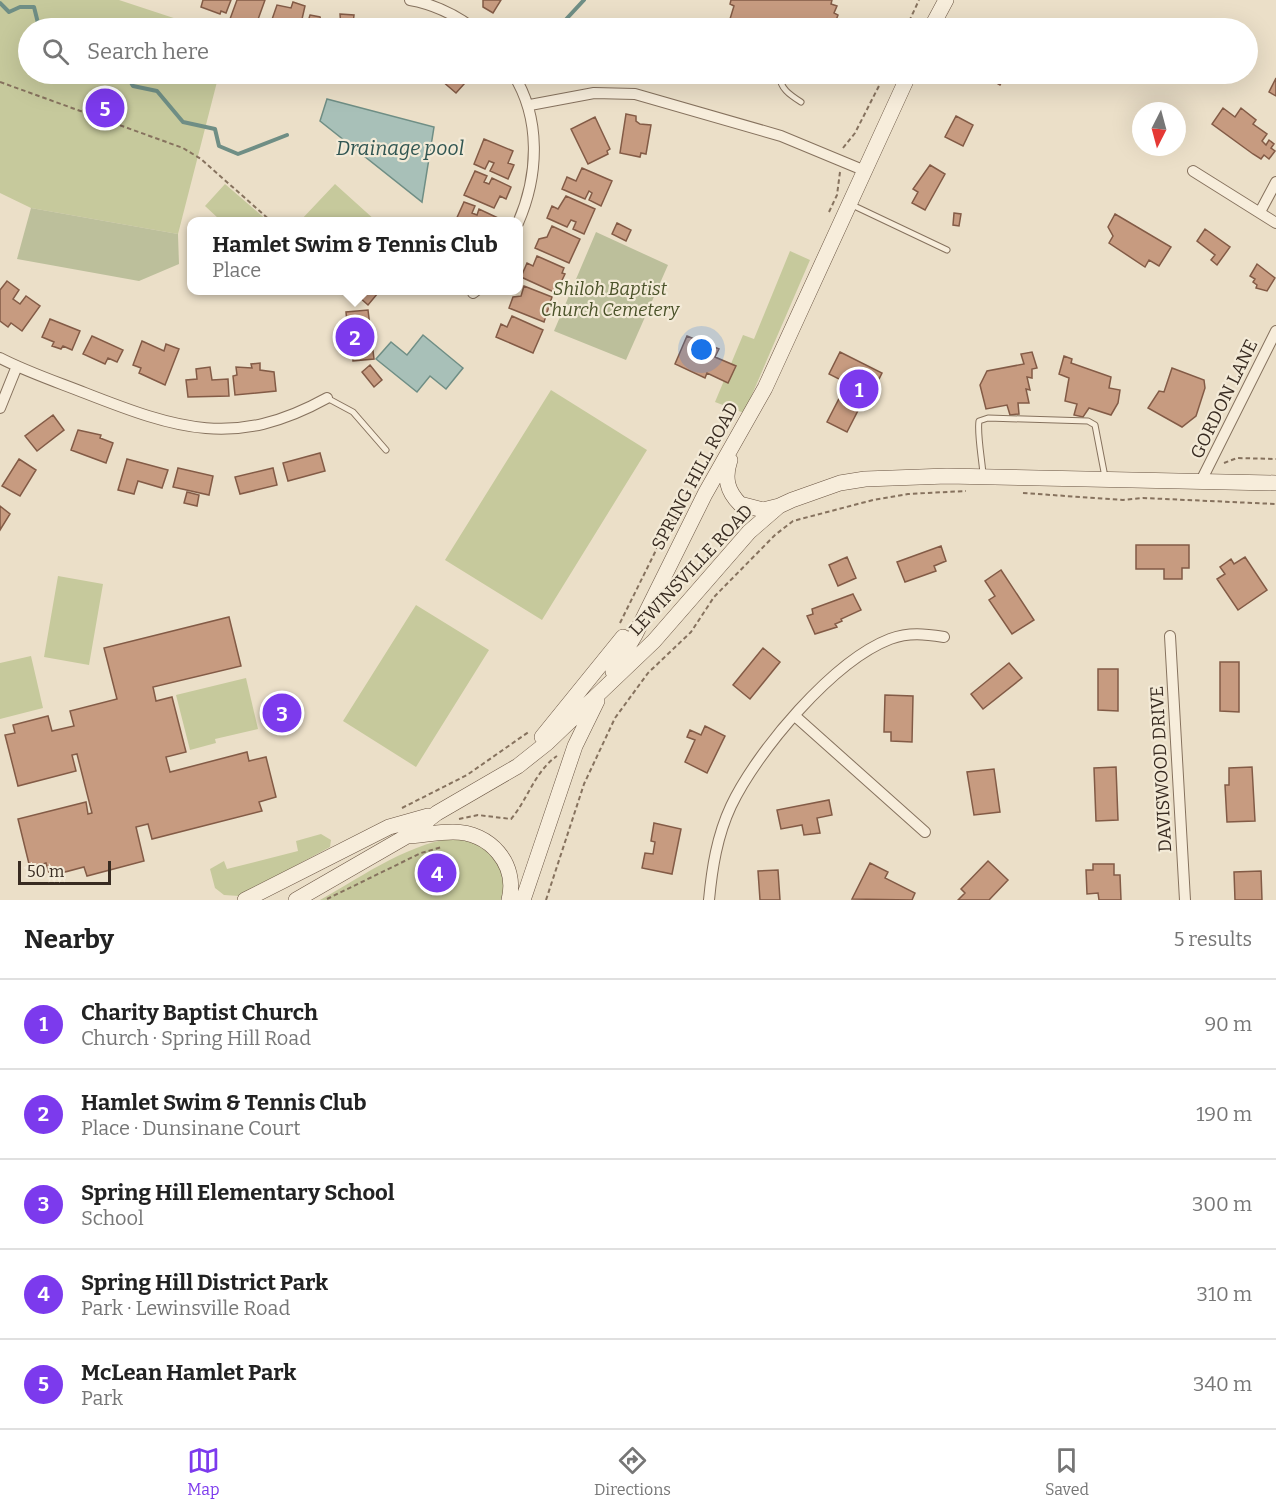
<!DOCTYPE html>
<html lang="en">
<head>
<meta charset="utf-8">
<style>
  body { margin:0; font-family:Bitter,serif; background:#f2f2f2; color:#222 }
  .compass { position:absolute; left:1132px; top:102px; width:54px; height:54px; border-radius:50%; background:#fff; box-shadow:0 6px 24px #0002; rotate:186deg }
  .scale { position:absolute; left:18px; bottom:15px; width:93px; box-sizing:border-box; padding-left:6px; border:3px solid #382b21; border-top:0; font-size:16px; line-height:21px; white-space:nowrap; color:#382b21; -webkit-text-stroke:4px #f3ead7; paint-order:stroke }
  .you { position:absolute; left:702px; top:350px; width:21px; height:21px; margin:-15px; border:4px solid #fff; border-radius:50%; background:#1a73e8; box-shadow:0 0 0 9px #1a73e833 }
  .badge { display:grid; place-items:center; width:39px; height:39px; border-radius:50%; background:#7c3aed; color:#fff; font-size:20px; font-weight:700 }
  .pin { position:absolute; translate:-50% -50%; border:3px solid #fff; box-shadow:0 2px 6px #0006 }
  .popup { position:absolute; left:187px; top:217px; width:336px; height:78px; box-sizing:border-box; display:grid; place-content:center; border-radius:12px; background:#fff; filter:drop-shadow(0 2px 4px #0005); font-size:20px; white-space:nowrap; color:#767676 }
  .popup b { font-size:22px; color:#222 }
  .popup::after { content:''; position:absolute; left:50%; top:100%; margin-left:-12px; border:12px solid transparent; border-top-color:#fff }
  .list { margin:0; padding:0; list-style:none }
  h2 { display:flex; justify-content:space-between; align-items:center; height:78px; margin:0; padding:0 24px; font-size:26px }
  h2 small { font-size:20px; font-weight:400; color:#767676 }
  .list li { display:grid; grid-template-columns:39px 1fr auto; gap:18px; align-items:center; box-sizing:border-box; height:90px; padding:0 24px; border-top:2px solid #e0e0e0 }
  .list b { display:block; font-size:22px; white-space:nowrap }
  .list p { margin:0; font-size:20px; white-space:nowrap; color:#767676 }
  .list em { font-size:20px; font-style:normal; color:#767676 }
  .icon { flex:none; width:33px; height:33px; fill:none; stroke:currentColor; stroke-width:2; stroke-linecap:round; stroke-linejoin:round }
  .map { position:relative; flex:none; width:1276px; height:900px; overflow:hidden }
  .search { position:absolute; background:#fff; box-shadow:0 6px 24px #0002; left:18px; right:18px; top:18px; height:66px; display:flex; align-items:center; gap:15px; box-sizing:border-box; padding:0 21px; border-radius:33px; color:#767676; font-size:22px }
  .sheet { height:528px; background:#fff }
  nav { display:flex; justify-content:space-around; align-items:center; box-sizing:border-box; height:84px; border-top:2px solid #e0e0e0; background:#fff; font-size:16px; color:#767676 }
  nav a { display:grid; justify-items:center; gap:3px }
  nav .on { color:#7c3aed }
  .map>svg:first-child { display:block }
  .green { fill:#c6c99c }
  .cemetery { fill:#bcbf9b }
  .water { fill:#a8c0b8; stroke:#6f8e85; stroke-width:1.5 }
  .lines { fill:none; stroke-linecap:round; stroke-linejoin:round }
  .stream { stroke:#6f8e85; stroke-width:4 }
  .building { fill:#c79b80; stroke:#835b46; stroke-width:1.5 }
  .service-casing { stroke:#86725e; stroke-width:7 }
  .minor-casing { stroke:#86725e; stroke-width:12 }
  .secondary-casing { stroke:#685341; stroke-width:16 }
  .path { stroke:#86725e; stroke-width:2; stroke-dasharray:4.5 3; stroke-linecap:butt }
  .service { stroke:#f7eddb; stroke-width:5 }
  .minor { stroke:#f7eddb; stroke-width:10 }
  .secondary { stroke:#f7eddb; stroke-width:15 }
  .labels { text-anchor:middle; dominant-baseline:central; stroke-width:4.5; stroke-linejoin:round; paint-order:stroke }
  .park-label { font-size:18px; font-style:italic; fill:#4a5229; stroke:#f3ead7 }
  .street-label { font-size:18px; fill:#382b21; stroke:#f3ead7 }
  .water-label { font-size:20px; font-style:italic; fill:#315652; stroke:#f3ead7 }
</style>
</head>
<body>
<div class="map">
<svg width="1276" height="900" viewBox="0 0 1276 900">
  <rect width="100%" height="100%" fill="#ebdfc8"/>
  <!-- green -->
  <path class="green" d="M0,0H119L204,28H28V74H219L178,234L31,208L0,193Z
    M225,184L268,221H218L219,219L205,206Z
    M335,184L376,221H300Z
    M790,251L810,260L744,413L715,402L743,335L754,339Z
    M551,390L647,450L542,620L445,560Z
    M58,576L103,584L89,665L44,657Z
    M416,605L489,650L416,767L343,721Z
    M31,656L43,708L0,719V663Z
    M246,678L258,729L215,739L216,743L190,750L176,695Z
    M321,834L331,840L330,847L239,896L224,895L215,888L210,869L224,861L227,869L298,851L296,841Z
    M464,837C498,851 503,865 506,900H320C365,875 412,840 464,837Z"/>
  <!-- cemetery -->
  <path class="cemetery" d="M31,208L178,234L179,264L139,281L17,259Z
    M596,232L668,265L626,360L554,331Z"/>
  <!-- water -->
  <path class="water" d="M327,99L434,127L422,202L320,121Z
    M423,335L463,368L446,389L430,376L417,392L376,359L391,342L407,355Z"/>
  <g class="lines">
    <!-- stream -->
    <path class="stream" d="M0,3L9,12L20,7H34L38,23L56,20L78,28
      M558,28L584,0
      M126,74L133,86L157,91L183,122L215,129L219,146L238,154L287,135"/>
  </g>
  <!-- building -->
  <path class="building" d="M203,0H231L226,13L221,11L220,14L201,7Z
    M237,0H265L256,25L251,23L250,26L230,19Z
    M483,0H501L493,13L483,7Z
    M731,0H832L831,4L837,6L834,13L838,15L833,28H732L734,20L730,19L734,6L730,4Z
    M293,2L305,6L300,28L292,25L291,28H269L277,5L291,8Z
    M340,14L354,15L353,24L368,26V28H341Z
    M310,15L320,17L323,26L334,28H306Z
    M378,19L393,21L392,28H397H377Z
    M434,74H473L456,93Z
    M988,74H1006L1000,85L986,77Z
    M1276,78V96L1269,92Z
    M1223,108L1235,117L1241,108L1256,120L1253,124L1267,134L1262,141L1266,145L1269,140L1274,144L1271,148L1275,151L1269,159L1264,155L1261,159L1253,154L1212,124Z
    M626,114L636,116V121L640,124L651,125L646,154L641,153L640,157L620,153Z
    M956,116L973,125L963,146L945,137Z
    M595,117L610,149L607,151L608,154L588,164L571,129Z
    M484,139L513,151L508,163L514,165L508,179L490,171L494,163L489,161L485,169L474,164Z
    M930,165L945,174L925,210L912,203L918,192L913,189Z
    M582,168L612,181L601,206L589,200L592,193L589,191L585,199L562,189L567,177L576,181Z
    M475,171L487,176L484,182L489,184L492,178L511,187L506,199L500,196L494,208L464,195Z
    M566,196L595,209L584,234L573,229L576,222L571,220L567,227L547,218L552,206L558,209Z
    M464,202L475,206L472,213L477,215L479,209L498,218L497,222H455Z
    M954,213L961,214L959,226L953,225Z
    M1115,214L1171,247L1159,266L1149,260L1145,267L1109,243L1113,236L1108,227Z
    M617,223L631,230L626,241L612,234Z
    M552,226L580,239L569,263L535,248L539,239L547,237Z
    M1205,229L1230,247L1217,265L1211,260L1215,255L1197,241Z
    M537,256L564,268L562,273L565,274L556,293L521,277L527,263L533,266Z
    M1257,264L1275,278L1267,291L1256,288L1257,285L1253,282L1255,279L1250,276Z
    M7,281L19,290L13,299L20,304L26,296L40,306L22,331L11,323L8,327L0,321V290Z
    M524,286L552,297L544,322L509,308L513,297L521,296Z
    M365,290L378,293L368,305L359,297Z
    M368,310L374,359L353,361L352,349L342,350L338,324L347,323L346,312Z
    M512,316L543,330L533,353L496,337L501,324L507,327Z
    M50,319L80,331L72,350L63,346L61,349L52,346L54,342L42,337Z
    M92,336L123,350L117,362L108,358L105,364L83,354Z
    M687,336L719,349L715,357L736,366L728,383L707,373L705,378L675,364Z
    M142,341L164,351L166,344L179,349L165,385L139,373L141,368L133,365Z
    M840,352L882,373L870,397L866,395L847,432L827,422L847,383L829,374Z
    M1032,352L1037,368L1032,369V378L1027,377L1030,390L1026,389L1029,403H1018L1019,414L1010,415L1007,405L986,409L980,385L987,371L1024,364L1021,354Z
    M1064,356L1072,359L1071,363L1111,377L1109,388L1120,390L1118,403L1111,415L1089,408L1083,417L1074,415L1077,404L1065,401L1069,378L1059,374Z
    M260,363V370L274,372L276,391L235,395L233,376L237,375L236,367L252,368L251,364Z
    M370,365L382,380L374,387L362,372Z
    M210,367L212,380L228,379L229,396L188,397L186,380L197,379L196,369Z
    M1172,368L1204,380L1205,388L1196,416L1182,427L1148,408L1159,391L1164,392Z
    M53,415L64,430L37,451L25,436Z
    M78,430L101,435L100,438L113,443L106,463L71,450Z
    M320,453L325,471L288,481L283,463Z
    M19,459L36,470L20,496L2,486Z
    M127,459L168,470L162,488L138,481L134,494L118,490Z
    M178,468L213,476L209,495L173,487Z
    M273,468L277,485L240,494L235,477Z
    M187,492L199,495L197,506L184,503Z
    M0,506L10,514L0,530Z
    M1136,545H1189V568H1182V579H1164V569H1136Z
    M941,546L946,561L934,566L936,571L905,582L897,562Z
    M847,557L856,578L838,586L829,565Z
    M1245,557L1267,590L1238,610L1217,579L1225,574L1220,567L1231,559L1234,564Z
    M1001,570L1034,620L1012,634L989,600L995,596L985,581Z
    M853,594L861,610L841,619L842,621L835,624L837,627L815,634L807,616L813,614L812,609Z
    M229,617L241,666L153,687L156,701L172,697L186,752L166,757L170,772L247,752L249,761L266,757L276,797L259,802L262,811L152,839L148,824L136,827L144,861L87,876L84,867L50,876L46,863L30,868L18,819L86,802L88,814L92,813L77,754L72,755L76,771L18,786L5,735L15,733L13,725L48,716L52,731L74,726L70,711L117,699L104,648Z
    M763,648L780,662L750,699L733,685Z
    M1220,662H1239V712L1220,711Z
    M1009,663L1022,678L983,709L971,694Z
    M1098,669H1118V711L1098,710Z
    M885,695L913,696L912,742L891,741V732H884Z
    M705,726L725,736L707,773L685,762L695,740L687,737L690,730L701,735Z
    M1116,767L1118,820L1096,821L1094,768Z
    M1252,767L1255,821L1227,822L1225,785H1229V768Z
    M994,769L1000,812L974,815L967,772Z
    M829,800L832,815L817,818L820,833L804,835L802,825L781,829L777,810Z
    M654,823L681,829L672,874L642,868L645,853L653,854L655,842L651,841Z
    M988,861L1008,880L989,900H958L965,893L961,889Z
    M870,863L888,872L885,878L915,893L912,900L852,899Z
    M1093,864H1114V875H1120L1121,900H1099L1098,893L1087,894L1086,870H1093Z
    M778,870L780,900H760L758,871Z
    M1261,871L1262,900H1235L1234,872Z"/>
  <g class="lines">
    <defs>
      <path id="service" d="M780,74C779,88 790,95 801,102
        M850,204L947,250
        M327,398L353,412L386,450
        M983,474C982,460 977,433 979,421L988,418L1088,421L1095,425L1105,477"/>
      <path id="minor" d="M410,0C433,4 454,14 473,28
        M513,74C541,118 539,175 518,223
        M530,105L594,93L635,94L781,136L863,170
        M1193,171L1276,223
        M1260,212L1276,182
        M473,293L477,290
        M0,358C27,372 57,382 85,393C177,429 235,449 327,398
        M0,408L17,366
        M1201,481L1276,331
        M1170,636L1185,900
        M795,716L925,832
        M709,900C712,868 717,836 731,806C757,751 833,661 890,639C909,632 925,634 944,637"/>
      <path id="secondary" d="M931,28L946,0
        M730,460C724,478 727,491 740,504L763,510L779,506
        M613,672L635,635L705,494L765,388L909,74
        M542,737L623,637
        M407,836C422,835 438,832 453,832C490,832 518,864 509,900
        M245,900L389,827L428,816
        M296,900L407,836L437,813L518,766L547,743L654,641L749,532L779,506L792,500L840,483L865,479L947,476L1276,483
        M523,900L575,746L597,701"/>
    </defs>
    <!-- service casing -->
    <use href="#service" class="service-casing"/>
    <!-- minor casing -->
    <use href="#minor" class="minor-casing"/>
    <!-- secondary casing -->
    <use href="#secondary" class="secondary-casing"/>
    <!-- path -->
    <path class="path" d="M906,28L919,0
      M0,82L183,148L201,159L272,222
      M843,148L855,133L885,74
      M829,212L837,195L840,172
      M1224,463L1237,458L1276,459
      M1023,493L1123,500L1143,498L1276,504
      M620,623L666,530L688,496
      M402,808L467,775L530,731
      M459,819L478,815L511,819C528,799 535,771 557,756
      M327,899L421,853L442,847
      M546,900L584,784L615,718L648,673L691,632L714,597L775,535L793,521L873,500L908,494L966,491"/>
    <!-- service -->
    <use href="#service" class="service"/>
    <!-- minor -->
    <use href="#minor" class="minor"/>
    <!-- secondary -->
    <use href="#secondary" class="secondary"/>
  </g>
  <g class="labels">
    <!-- park labels -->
    <g class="park-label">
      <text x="610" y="289">Shiloh Baptist<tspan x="610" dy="21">Church Cemetery</tspan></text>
    </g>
    <!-- street labels -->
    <g class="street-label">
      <text transform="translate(1224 399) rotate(-64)">GORDON LANE</text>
      <text transform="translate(695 476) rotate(-62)">SPRING HILL ROAD</text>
      <text transform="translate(691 570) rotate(-47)">LEWINSVILLE ROAD</text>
      <text transform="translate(1161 769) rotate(-93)">DAVISWOOD DRIVE</text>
    </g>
    <!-- water labels -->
    <g class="water-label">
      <text x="400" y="148">Drainage pool</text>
    </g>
  </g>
</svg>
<svg class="compass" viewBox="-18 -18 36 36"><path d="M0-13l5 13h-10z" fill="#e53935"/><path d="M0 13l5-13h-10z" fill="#767676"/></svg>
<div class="scale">50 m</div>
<div class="you"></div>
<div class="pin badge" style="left:859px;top:389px">1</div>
<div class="pin badge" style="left:355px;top:337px">2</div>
<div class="popup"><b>Hamlet Swim &amp; Tennis Club</b>Place</div>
<div class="pin badge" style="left:282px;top:713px">3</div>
<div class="pin badge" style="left:437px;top:873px">4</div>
<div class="pin badge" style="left:105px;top:108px">5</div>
<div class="search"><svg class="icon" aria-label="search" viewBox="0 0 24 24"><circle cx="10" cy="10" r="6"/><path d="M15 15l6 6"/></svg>Search here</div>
</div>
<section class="sheet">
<h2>Nearby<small>5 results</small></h2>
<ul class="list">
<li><span class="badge">1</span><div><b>Charity Baptist Church</b><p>Church · Spring Hill Road</p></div><em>90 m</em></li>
<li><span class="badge">2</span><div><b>Hamlet Swim &amp; Tennis Club</b><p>Place · Dunsinane Court</p></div><em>190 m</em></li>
<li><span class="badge">3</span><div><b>Spring Hill Elementary School</b><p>School</p></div><em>300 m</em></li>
<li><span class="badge">4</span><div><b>Spring Hill District Park</b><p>Park · Lewinsville Road</p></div><em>310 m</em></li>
<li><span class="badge">5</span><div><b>McLean Hamlet Park</b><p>Park</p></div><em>340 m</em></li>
</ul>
</section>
<nav>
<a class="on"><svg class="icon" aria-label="map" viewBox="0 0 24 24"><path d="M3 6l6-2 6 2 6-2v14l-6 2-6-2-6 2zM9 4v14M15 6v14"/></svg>Map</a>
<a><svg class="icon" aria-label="directions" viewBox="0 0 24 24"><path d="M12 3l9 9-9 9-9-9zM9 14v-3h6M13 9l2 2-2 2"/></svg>Directions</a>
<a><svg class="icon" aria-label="saved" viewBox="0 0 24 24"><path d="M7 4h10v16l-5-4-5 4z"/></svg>Saved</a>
</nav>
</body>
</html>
